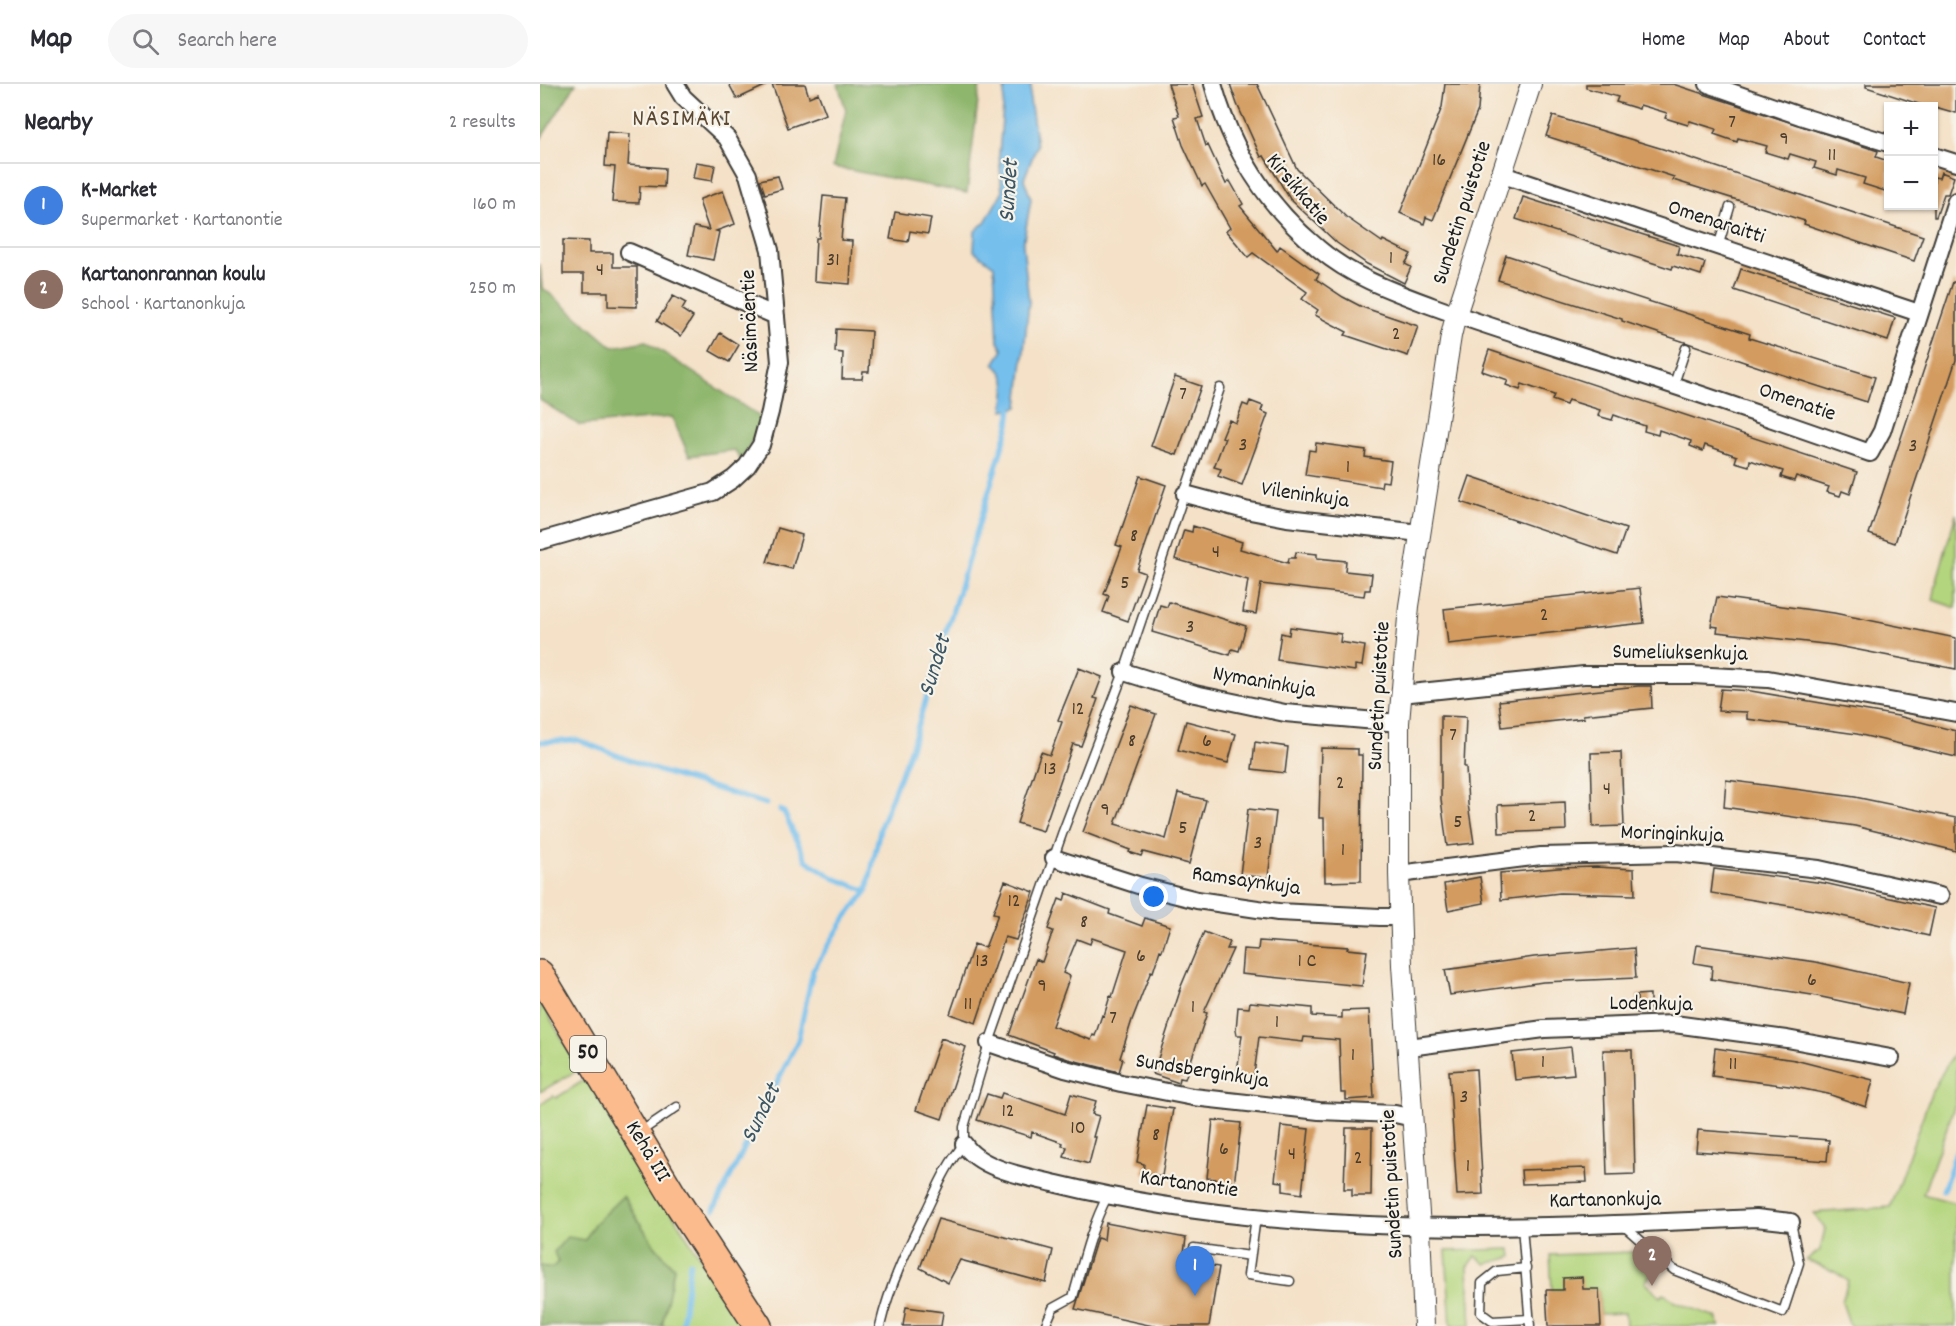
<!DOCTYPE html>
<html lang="en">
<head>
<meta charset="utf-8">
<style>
  body { margin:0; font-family:Dekko,sans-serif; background:#f7f7f7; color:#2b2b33 }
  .controls { position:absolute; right:18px; top:18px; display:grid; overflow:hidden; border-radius:0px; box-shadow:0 2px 4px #0004 }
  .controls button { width:54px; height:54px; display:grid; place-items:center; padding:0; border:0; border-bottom:2px solid #e1e1e2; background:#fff; color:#2b2b33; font:30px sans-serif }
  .you { position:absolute; left:614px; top:813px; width:21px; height:21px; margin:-15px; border:4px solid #fff; border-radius:50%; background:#1a73e8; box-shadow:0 0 0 9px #1a73e833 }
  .badge { display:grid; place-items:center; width:39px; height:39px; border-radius:50%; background:#111827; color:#fff; font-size:20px; font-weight:700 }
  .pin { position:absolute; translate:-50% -50px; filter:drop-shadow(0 2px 3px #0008) }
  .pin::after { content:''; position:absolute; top:32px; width:21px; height:18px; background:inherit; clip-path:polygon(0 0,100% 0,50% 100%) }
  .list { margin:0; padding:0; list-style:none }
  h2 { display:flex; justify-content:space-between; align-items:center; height:78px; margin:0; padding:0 24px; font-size:26px }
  h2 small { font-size:20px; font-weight:400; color:#7c7c81 }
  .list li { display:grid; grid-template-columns:39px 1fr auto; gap:18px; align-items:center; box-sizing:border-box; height:84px; padding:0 24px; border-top:2px solid #e1e1e2 }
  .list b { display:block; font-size:22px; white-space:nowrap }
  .list p { margin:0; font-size:20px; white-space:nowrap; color:#7c7c81 }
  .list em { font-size:20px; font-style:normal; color:#7c7c81 }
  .icon { flex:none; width:33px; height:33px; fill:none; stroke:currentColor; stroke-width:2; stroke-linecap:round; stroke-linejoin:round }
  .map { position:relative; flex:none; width:1416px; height:1242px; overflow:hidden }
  header { display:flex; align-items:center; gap:36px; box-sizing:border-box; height:84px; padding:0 30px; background:#fff; border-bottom:2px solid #e1e1e2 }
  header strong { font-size:28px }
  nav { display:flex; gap:33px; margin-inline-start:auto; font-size:21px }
  .search { width:420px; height:54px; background:#f7f7f7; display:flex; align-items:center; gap:15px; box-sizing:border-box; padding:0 21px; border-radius:33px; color:#7c7c81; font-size:22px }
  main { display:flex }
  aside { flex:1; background:#fff }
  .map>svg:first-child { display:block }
  .green { fill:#b3d57d; stroke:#68784c; stroke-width:1.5 }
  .forest { fill:#8eb66c; stroke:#556944; stroke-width:1.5 }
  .water { fill:#74bfed; stroke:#486e84; stroke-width:1.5 }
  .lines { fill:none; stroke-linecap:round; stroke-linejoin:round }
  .stream { stroke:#74bfed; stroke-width:5 }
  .building { fill:#d39b5e; fill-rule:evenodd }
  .service-casing { stroke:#3c3a36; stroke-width:11 }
  .minor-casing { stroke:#3c3a36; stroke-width:20 }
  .tertiary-casing { stroke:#3c3a36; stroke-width:22 }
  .trunk-casing { stroke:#3c3a36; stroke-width:30 }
  .service { stroke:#fff; stroke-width:8 }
  .minor { stroke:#fff; stroke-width:16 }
  .tertiary { stroke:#fff; stroke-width:20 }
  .trunk { stroke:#fbbb8c; stroke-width:27 }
  .labels { text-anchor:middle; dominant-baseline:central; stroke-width:4.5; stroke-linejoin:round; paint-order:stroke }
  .number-label { font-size:20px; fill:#4a3c2c }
  .shield { fill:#f7f3e8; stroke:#5e5c59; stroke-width:1.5 }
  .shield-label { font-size:21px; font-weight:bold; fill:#1c1c1c }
  .street-label { font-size:22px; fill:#1c1c1c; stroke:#f7f3e8 }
  .neighbourhood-label { font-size:24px; letter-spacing:1.5px; fill:#5c4833; stroke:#f7f3e8 }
  .water-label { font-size:24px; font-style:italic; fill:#3b5565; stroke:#f7f3e8 }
</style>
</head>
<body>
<header>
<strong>Map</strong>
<div class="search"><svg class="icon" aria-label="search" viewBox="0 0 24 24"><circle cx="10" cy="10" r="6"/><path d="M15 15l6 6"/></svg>Search here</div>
<nav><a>Home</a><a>Map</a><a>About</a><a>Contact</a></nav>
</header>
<main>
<aside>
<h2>Nearby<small>2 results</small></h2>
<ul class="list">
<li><span class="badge" style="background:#3f7fe0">1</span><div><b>K-Market</b><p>Supermarket · Kartanontie</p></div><em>160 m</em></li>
<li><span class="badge" style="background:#8d6e63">2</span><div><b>Kartanonrannan koulu</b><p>School · Kartanonkuja</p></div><em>250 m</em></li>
</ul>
</aside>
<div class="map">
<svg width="1416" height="1242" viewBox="0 0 1416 1242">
  <rect width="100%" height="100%" fill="#f7f3e8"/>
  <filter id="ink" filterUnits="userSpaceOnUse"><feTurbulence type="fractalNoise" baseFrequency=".0167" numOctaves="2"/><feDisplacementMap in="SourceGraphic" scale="12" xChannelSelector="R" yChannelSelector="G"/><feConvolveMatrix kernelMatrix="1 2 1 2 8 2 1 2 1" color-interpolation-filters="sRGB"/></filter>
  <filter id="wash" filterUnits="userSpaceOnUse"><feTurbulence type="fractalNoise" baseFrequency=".008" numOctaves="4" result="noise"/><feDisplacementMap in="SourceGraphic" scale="24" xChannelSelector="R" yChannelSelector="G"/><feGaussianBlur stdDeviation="1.35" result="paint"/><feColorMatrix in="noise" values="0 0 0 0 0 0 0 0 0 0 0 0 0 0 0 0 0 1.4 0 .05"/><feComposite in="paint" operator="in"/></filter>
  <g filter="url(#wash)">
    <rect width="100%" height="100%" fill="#f4e1c7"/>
    <!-- green -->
    <path class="green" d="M1416,430V524L1393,516L1397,496Z
      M0,917L40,985L0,1008Z
      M1416,965V1018L1383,1110L1416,1119V1242H1310L1302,1218L1308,1197L1295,1188L1266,1176L1280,1166L1285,1145L1274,1129L1350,1123L1392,1007Z
      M46,995L204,1242H122L134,1184L112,1158L83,1113L54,1140L45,1156L12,1184L0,1182V1021L13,1012L16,1014Z
      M971,1165L972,1173L946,1180L936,1172L928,1183L931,1242H911L906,1167Z
      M1095,1168L1114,1188L1105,1198L1120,1213L1124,1210L1135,1218L1176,1233L1180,1242H1086L1085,1229L1060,1230L1059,1205L1012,1206L1010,1171Z"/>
    <!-- forest -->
    <path class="forest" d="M0,0H36L0,56Z
      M298,0H440L427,109L293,83L306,26Z
      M0,180L2,203L73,263L106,257L220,333L218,347L201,376L194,366L149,372L132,333L39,341L0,316Z
      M83,1112L112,1158L134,1184L122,1242H0V1182L12,1184L18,1178L14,1168L27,1153L45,1156L54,1140Z"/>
    <!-- water -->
    <path class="water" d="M465,0H491L490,16L497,62L484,95L491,115L483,161L489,218L478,323L463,326C465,307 471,294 454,280L463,266L458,258L454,182L434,167L435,147L445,138L462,108L459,71Z"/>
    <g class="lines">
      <!-- stream -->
      <path class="stream" d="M0,658L37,656L119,687L226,720
        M240,726L244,728L266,776L294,794L327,807
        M1403,1107L1416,1068
        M174,1126L258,956L273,886L306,833L327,807L341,741L372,661L469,341L471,325
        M142,1242L150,1178"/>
    </g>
    <g id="blocks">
      <!-- building -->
      <path class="building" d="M189,0H229L197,15Z
        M232,0H265L269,13L278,9L286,30L248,44Z
        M628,0H652L663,33L657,35L666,62L668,61L686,100L690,97L703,120L700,122L737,167L740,162L779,190L776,195L803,213L822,223L878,242L868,272L805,251L807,248L775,231L778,226L762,215L767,208L713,169L708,173L686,147L690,144L665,100L662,102L643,61L634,33L639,32Z
        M690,0H717L757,85L806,133L842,158L843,156L871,170L865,180L871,183L864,199L827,180L797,159L750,115L724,72L721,73L697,20Z
        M905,0H940L938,26L893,136L886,133L884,140L860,129L902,23Z
        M1046,0H1133L1338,67L1336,73L1348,77V108L1323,100L1325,94L1298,86L1297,91L1274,84L1276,78L1250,70L1248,75L1225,68L1227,62L1198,54L1197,58L1174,50L1176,45L1150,37L1148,41L1125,34L1127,29L1100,21L1099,25L1076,18L1078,13L1046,4Z
        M1326,0H1416V29L1395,23L1394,25V22H1385L1326,3Z
        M1013,32L1123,65L1383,152L1374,177L1264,140L1265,137L1133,96L1134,93L1006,52Z
        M67,48L90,50L88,81L125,84L124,103L100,102L99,119L72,118L75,83L65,82Z
        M156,78L175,81L172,97L153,94Z
        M1401,88L1414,93L1408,110H1404L1396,133H1394V93L1399,94Z
        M238,92L242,105L225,110L220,96Z
        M183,107L195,140L176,147L179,148L173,176L148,171L154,143L169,146L160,120V115Z
        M283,112L305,114L301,156L312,157L310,200L274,197L276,154H279Z
        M983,113L1139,162L1137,170L1165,179L1161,191L1133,182L1132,185L976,135Z
        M355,128L391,134L388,150L370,147L368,158L350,155Z
        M23,156L49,157V169H73V183H97V223L68,222V208H44V190H23Z
        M966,171L1210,250L1209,254L1335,293L1327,318L1222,284L1082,237V235L958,196Z
        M1201,185L1355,234L1348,257L1194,206Z
        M1413,198H1416V276L1355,459L1329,450Z
        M133,212L146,219L142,226L153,233L141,252L117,237Z
        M296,245L331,247L329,288H323L322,295H302L303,269L295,268Z
        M180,249L199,261L189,278L170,267Z
        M949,266L1317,388L1310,410L1302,407L1300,412L1287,408L1289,403L1256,392L1254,397L1241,393L1243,387L1210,376L1209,382L1195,378L1197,372L1165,361L1163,367L1150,362L1151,357L1119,346L1118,351L1104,347L1105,342L1074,331L1072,336L1058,332L1060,326L1028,316L1026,321L1012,316L1014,311L982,300L980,306L966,301L968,296L942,287Z
        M635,293L661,302L637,371L611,362Z
        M710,317L723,322L721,327L728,330L702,401L678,392L681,385L674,383L685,354L682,353L689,336L696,339L703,320L708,322Z
        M776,359L826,366L825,373L851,377L848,398L842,397L841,403L765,391L769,366L775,367Z
        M600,392L626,401L597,486L605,489L588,537L563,528L569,512L564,510L582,463L576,461Z
        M930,392L1086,445L1077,471L921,418Z
        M653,442L702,458L700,465L748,479L749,474H755L756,468L777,470V474L806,477L805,487L832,490L830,506H825L824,512L721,500L716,530L703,528L708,496L635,475L644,446L652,448Z
        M238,444L262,451L252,485L227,478Z
        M1100,504L1104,539L908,560L904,525Z
        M1177,513L1294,529L1416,554V585L1293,561L1177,548L1178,543L1171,542Z
        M629,518L706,542L699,567L692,565L690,571L612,548L620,521L627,523Z
        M750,543L801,550L800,558L825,562L822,582L815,581V587L737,576L741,549L749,551Z
        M539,584L562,593L554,614L558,615L541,662L533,660L503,747L477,739L501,668L510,671L522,638L518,636Z
        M1098,602H1111L1112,624L1043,631L1044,634L962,643L959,617Z
        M1181,605L1211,607L1358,632L1416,647V673L1317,650L1207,635V628L1178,627Z
        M591,621L616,630L575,740L626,755L638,709L666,716L649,780L603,768L601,772L589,768L590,766L543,748Z
        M901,632L926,633L924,683H926L928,720L934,759L907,762L901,715Z
        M646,637L696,650L688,679L638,666Z
        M715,658L748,663L745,689L712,685Z
        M781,664L818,665V671H822L821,797L785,798L784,734H779Z
        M1081,668L1084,742L1053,743L1051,669Z
        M1186,696L1315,713L1416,734V767L1315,742L1184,723Z
        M1025,718L1026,746L959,749L958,721Z
        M708,725L736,728L728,794L700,791Z
        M1056,783L1094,785L1095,811L1020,809L961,816L960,789L1018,784Z
        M1174,785L1284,799L1395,824L1389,852L1280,827L1171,809Z
        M940,793L944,819L908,826L904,800Z
        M465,797L494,808L476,856L465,853L436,939L410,930L434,860L445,864L458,830L453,829Z
        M526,809L570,826L569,830L602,842L605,834L630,842L622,867L620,866L613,888L611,887L592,936L580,974L583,975L579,988L528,975L513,970L514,968L469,951L496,875L502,878L513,847L508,845L519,815L524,817ZM552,854L587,866L572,913L570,912L564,932L562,931L555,952L553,951L551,956L512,942L530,892L523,889L537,855L550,860Z
        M664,848L690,858L687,865H693L664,928L667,929L645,995L640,994L639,999L613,990L640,907H639Z
        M719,857L808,863L807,865L827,867L822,902L701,890L703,865L718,866Z
        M1157,861L1276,878L1369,899L1363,930L1272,911L1171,895L1172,882L1154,879Z
        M1094,864L1096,894L1003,898L910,911L905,886L994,873Z
        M1110,910V929H1097V911Z
        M710,918L772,924V932L802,934V927L829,926L834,1014L806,1016V1009H801L799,956L764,953L763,958L719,953L713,998L696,996L702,951H697L696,946L698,923L709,924Z
        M401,954L426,963L402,1035L376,1026Z
        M1031,963L1034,990L975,996L972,969Z
        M1175,964L1255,976L1333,996L1326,1023L1288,1010L1249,1002L1172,992Z
        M1063,966H1092L1095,1090L1067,1091Z
        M936,985L943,1110L917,1111L909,987Z
        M462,1009L525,1030L531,1010L556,1017L552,1030L559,1032L553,1053H556L549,1080L524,1073L527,1063L522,1062L523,1059L492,1048L491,1053L437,1036L447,1010L460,1014Z
        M607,1021L633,1025L622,1092L603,1089L604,1080L597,1078Z
        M673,1036L701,1039L694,1102L676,1100V1095L667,1094Z
        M741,1042L769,1045L762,1110L743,1107V1098L735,1097Z
        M806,1044H832L831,1112H812V1105H804Z
        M1158,1046L1289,1056L1287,1077L1156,1067Z
        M1046,1084L1047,1098L982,1100L981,1086Z
        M398,1135L513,1166L506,1199L420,1176L408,1199L380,1184Z
        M566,1139L646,1154L643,1177L679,1183L669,1242H613L535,1225L557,1154L564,1156Z
        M1042,1193L1043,1205H1059L1061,1242H1008L1006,1206H1023V1194Z
        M366,1223L403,1228L401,1242H363Z"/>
    </g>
  </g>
  <g filter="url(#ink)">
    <use href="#blocks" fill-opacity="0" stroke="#3c3a36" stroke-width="1.5"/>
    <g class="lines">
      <defs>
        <path id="service" d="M1178,163L1190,123
          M1134,300L1146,264
          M100,1048L137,1023
          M716,1133L708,1191L750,1197
          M982,1142L990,1242
          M1084,1142L1134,1186L1243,1228L1259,1179L1251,1138
          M654,1164L710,1172
          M986,1184L957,1187L942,1199L941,1229L952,1237L990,1235
          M340,1242C350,1200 368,1163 387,1125C398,1102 407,1080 424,1060V1043L449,959L522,750L584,588L680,304
          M505,1242L513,1224L533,1213C543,1178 551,1143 568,1111"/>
        <path id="minor" d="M673,0C691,65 727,122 779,165C812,193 852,207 892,222C946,242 1000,258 1055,276C1148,305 1239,337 1330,369L1342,347L1416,117
          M1168,0L1260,32L1348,59
          M1394,72L1416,79
          M960,90L1379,229
          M89,168L236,232
          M645,410L705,426L747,434L880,449
          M0,457L173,408L193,395L207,382L221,361L230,328L240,278L230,166L208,91L187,54L143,13L135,0
          M584,588L655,610L745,629L859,639
          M861,610L1044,591H1152L1228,595L1416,629
          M514,774L601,802L657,816L738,828L840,833H861
          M859,790L1001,772L1136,769L1279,785L1400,812
          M449,959L525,985L581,999L653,1013L779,1027L855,1030L873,1034
          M869,963L1004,945L1134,940L1247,955L1351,974
          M424,1060C440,1086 489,1093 517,1100C746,1156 983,1145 1216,1134L1251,1138"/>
        <path id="tertiary" d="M884,1242L880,1144L862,881L859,790V639L869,522L911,252L916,231L991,0"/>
        <path id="trunk" d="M0,890L132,1110L218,1242"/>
      </defs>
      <!-- service casing -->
      <use href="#service" class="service-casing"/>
      <!-- minor casing -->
      <use href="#minor" class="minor-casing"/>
      <!-- tertiary casing -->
      <use href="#tertiary" class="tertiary-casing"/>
      <!-- trunk casing -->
      <use href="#trunk" class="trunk-casing"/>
      <!-- service -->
      <use href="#service" class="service"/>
      <!-- minor -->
      <use href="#minor" class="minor"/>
      <!-- tertiary -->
      <use href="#tertiary" class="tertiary"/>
      <!-- trunk -->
      <use href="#trunk" class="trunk"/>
    </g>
  </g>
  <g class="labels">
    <!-- number labels -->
    <g class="number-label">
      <text x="1192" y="39">7</text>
      <text x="1244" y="56">9</text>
      <text x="1292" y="72">11</text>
      <text x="899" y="77">16</text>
      <text x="851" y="175">1</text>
      <text x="293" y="177">31</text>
      <text x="60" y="187">4</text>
      <text x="856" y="251">2</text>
      <text x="643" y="311">7</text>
      <text x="703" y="362">3</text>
      <text x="1373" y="363">3</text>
      <text x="808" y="384">1</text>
      <text x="594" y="453">8</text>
      <text x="676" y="469">4</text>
      <text x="585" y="500">5</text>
      <text x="1004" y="532">2</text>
      <text x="650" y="544">3</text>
      <text x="538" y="626">12</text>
      <text x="913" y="652">7</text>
      <text x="592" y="658">8</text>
      <text x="667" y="658">6</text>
      <text x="510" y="686">13</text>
      <text x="800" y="700">2</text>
      <text x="1067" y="706">4</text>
      <text x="565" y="727">9</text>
      <text x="992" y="733">2</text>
      <text x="918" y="739">5</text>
      <text x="643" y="745">5</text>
      <text x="718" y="760">3</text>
      <text x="803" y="767">1</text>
      <text x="474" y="818">12</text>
      <text x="544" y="839">8</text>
      <text x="601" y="873">6</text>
      <text x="442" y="878">13</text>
      <text x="767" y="878">1 C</text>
      <text x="1272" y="897">6</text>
      <text x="502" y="903">9</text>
      <text x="428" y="921">11</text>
      <text x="653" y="924">1</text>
      <text x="573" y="935">7</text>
      <text x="737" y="939">1</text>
      <text x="813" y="972">1</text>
      <text x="1003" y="979">1</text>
      <text x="1193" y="981">11</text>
      <text x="924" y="1014">3</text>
      <text x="468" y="1028">12</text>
      <text x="538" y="1045">10</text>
      <text x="616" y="1052">8</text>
      <text x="684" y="1066">6</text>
      <text x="752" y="1071">4</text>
      <text x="818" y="1075">2</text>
      <text x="928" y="1083">1</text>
    </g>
    <!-- shield labels -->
    <rect class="shield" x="30" y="952" width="36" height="36" rx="4.5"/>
    <g class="shield-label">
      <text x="48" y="970">50</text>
    </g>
    <!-- street labels -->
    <g class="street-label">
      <text transform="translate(757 106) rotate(50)">Kirsikkatie</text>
      <text transform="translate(923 129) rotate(-72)">Sundetin puistotie</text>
      <text transform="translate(1176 139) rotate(18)">Omenaraitti</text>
      <text transform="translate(211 237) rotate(-92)">Näsimäentie</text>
      <text transform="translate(1257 319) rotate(19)">Omenatie</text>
      <text transform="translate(765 412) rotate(8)">Vileninkuja</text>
      <text transform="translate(1140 570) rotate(1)">Sumeliuksenkuja</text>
      <text transform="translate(724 599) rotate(10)">Nymaninkuja</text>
      <text transform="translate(840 612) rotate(-87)">Sundetin puistotie</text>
      <text transform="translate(1132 751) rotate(2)">Moringinkuja</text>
      <text transform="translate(706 798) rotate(8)">Ramsaynkuja</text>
      <text transform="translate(1111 921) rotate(1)">Lodenkuja</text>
      <text transform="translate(662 988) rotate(9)">Sundsberginkuja</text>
      <text transform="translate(107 1068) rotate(59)">Kehä III</text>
      <text transform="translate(853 1100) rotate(-93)">Sundetin puistotie</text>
      <text transform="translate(649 1101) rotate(8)">Kartanontie</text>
      <text transform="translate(1065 1117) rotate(-1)">Kartanonkuja</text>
    </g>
    <!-- neighbourhood labels -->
    <g class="neighbourhood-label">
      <text x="142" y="36">NÄSIMÄKI</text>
    </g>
    <!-- water labels -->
    <g class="water-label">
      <text transform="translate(470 107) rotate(-86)">Sundet</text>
      <text transform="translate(396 582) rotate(-73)">Sundet</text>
      <text transform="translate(222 1030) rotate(-64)">Sundet</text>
    </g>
  </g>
</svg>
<div class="controls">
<button>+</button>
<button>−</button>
</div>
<div class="you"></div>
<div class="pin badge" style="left:655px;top:1212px;background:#3f7fe0">1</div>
<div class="pin badge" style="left:1112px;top:1202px;background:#8d6e63">2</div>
</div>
</main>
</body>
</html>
